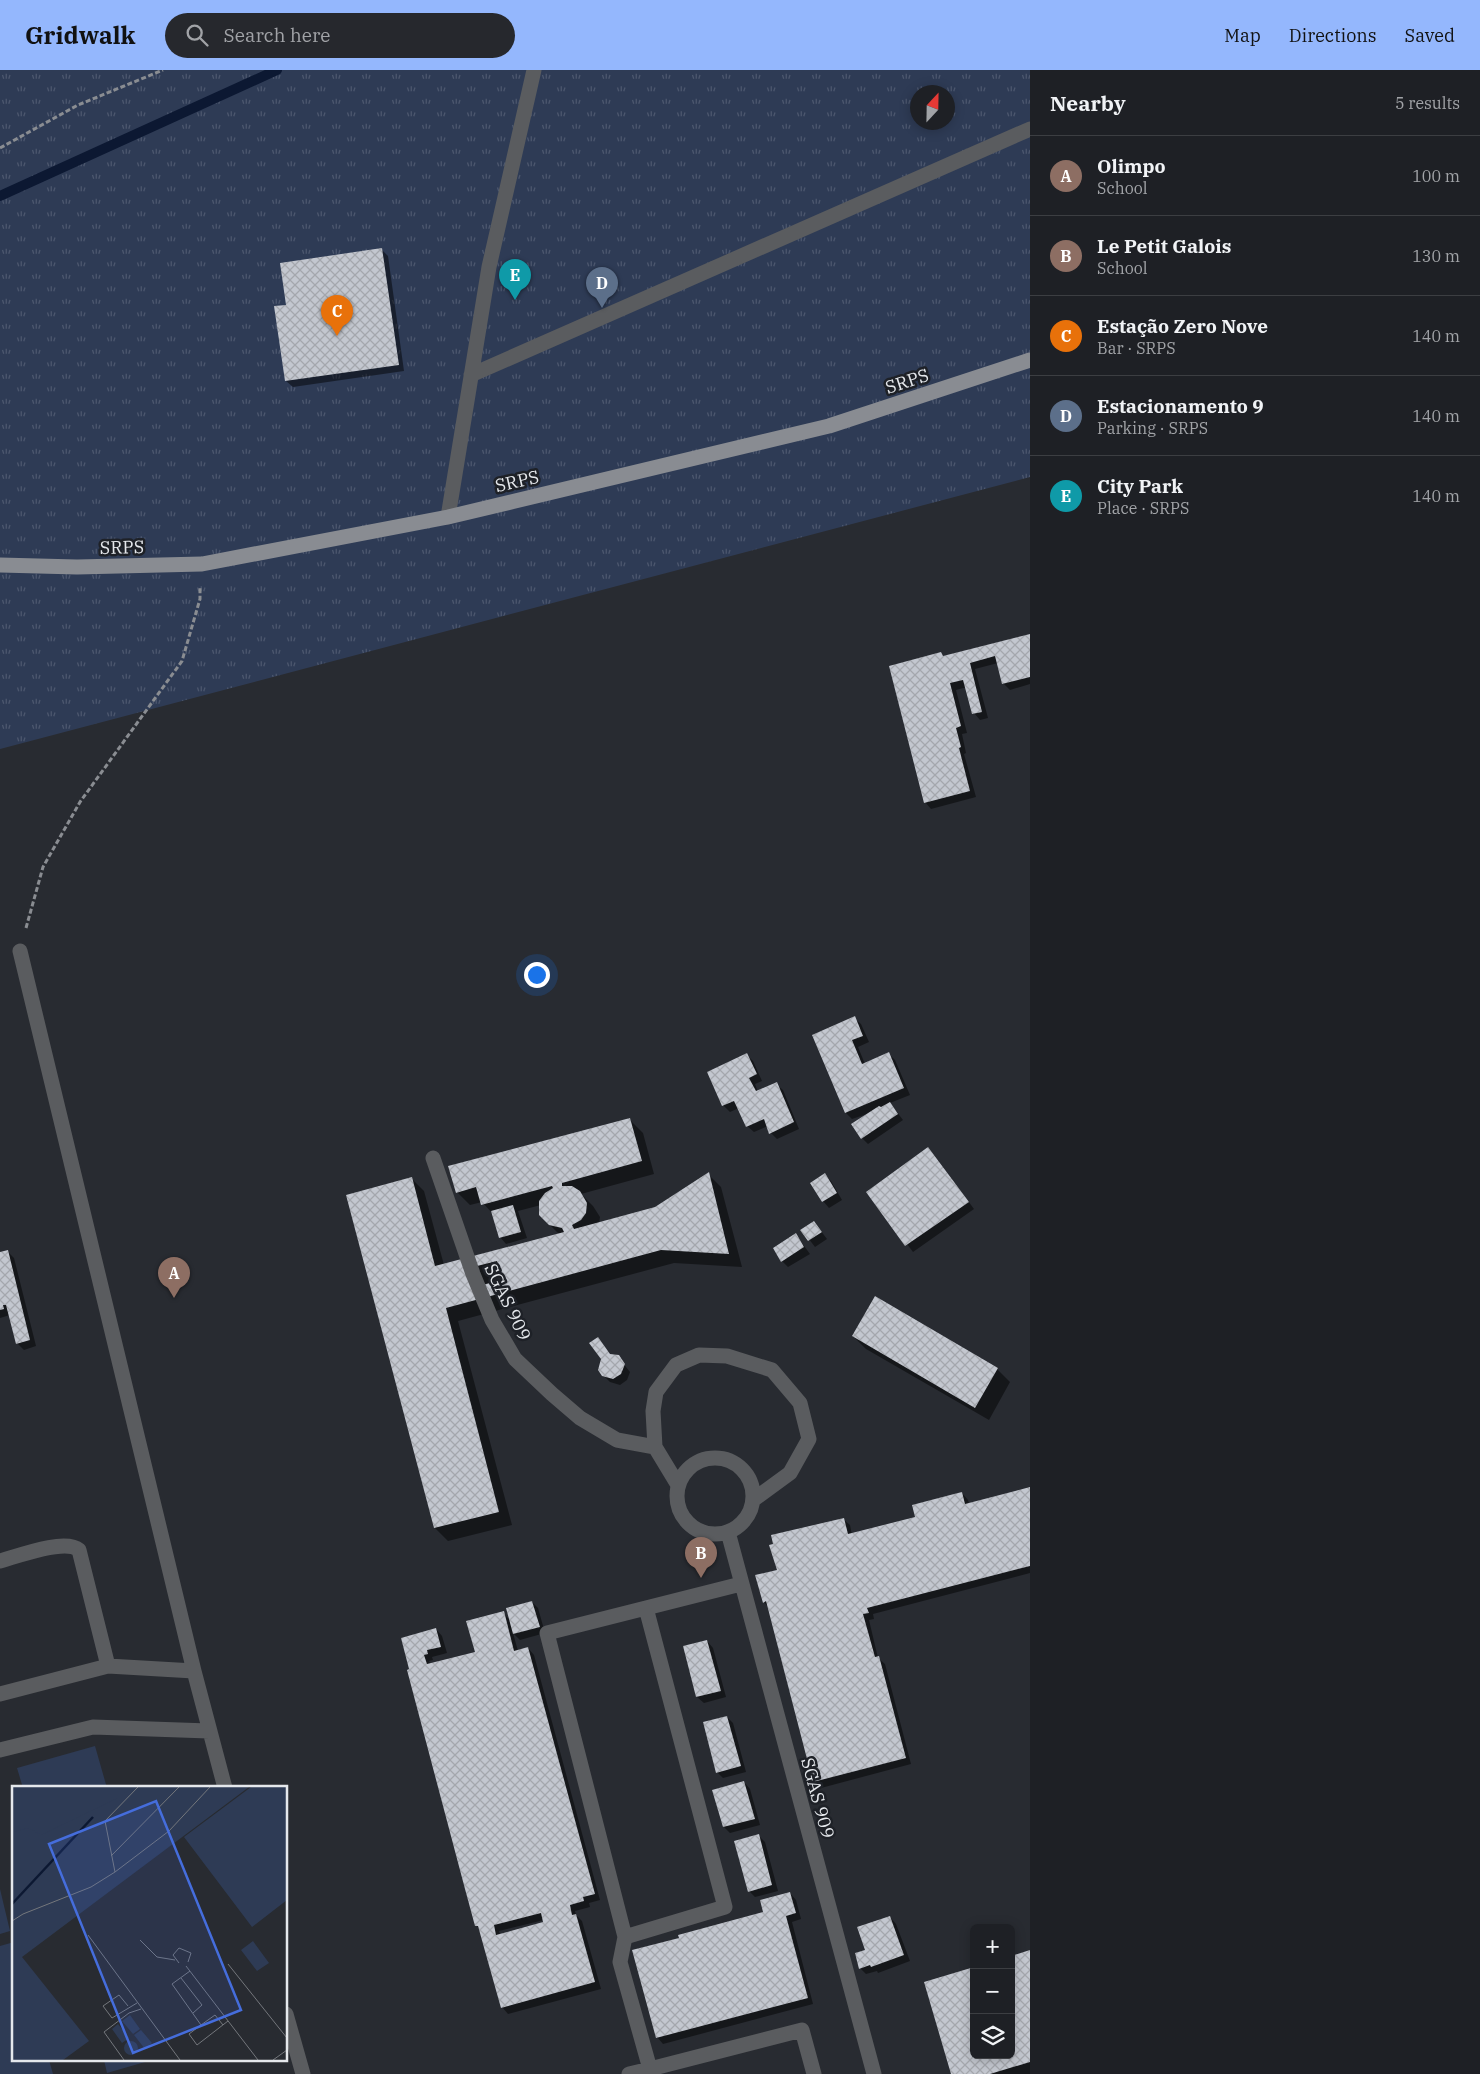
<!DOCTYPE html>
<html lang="en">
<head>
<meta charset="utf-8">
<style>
  body { margin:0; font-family:"IBM Plex Serif",serif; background:#26282d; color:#f1f3f6 }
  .controls { position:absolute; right:15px; bottom:15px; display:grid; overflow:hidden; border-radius:8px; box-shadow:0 2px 12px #0003 }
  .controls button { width:45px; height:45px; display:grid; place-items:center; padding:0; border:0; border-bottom:1px solid #3c3e42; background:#1e2025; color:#f1f3f6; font:25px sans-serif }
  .compass { position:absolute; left:910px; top:15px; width:45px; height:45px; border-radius:50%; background:#1e2025; box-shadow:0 2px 12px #0003; rotate:22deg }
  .you { position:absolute; left:536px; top:904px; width:18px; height:18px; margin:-12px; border:4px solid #fff; border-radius:50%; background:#1a73e8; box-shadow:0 0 0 8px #1a73e833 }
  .badge { display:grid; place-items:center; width:32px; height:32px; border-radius:50%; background:#94b7fd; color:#fff; font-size:16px; font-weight:700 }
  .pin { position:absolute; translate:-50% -41px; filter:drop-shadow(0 1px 2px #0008) }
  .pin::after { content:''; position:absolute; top:26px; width:18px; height:15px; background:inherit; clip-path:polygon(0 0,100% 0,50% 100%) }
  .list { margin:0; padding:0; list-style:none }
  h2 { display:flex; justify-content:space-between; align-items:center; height:65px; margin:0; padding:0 20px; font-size:21px }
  h2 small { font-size:16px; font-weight:400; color:#a1a3a7 }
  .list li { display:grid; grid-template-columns:32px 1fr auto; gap:15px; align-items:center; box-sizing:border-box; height:80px; padding:0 20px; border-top:1px solid #3c3e42 }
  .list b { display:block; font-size:19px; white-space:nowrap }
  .list p { margin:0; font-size:16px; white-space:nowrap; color:#a1a3a7 }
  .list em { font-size:16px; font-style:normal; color:#a1a3a7 }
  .icon { flex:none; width:28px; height:28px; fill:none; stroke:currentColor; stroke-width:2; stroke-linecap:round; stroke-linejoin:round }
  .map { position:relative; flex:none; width:1030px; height:2004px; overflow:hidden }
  header { display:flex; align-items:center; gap:30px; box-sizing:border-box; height:70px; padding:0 25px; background:#94b7fd; color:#111 }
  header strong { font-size:24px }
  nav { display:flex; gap:28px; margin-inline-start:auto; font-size:18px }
  .search { width:350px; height:45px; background:#26282d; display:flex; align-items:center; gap:12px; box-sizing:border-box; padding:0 18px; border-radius:28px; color:#a1a3a7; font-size:19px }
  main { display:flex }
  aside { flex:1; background:#1e2025 }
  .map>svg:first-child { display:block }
  .grass { fill:url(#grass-tufts); fill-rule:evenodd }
  .pitch { fill:#2e3b55 }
  .shadow { fill:#0007; fill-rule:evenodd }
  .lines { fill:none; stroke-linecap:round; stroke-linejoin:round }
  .stream { stroke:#0c1832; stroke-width:10 }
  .building { fill:url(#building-cross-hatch); fill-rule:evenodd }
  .path { stroke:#8a8d92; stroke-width:3; stroke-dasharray:5 2.5; stroke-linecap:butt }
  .minor { stroke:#5a5c5f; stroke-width:15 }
  .major { stroke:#898c92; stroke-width:15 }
  .labels { text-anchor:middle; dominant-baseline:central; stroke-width:5; stroke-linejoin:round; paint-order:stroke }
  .street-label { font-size:18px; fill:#e5e8ec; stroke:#1e2127 }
  .inset-river { fill:none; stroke:#0c1832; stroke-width:2.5 }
  .inset-road { fill:none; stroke:#74777c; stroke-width:1 }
  .view { fill:#456ddc; fill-opacity:0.15; stroke:#456ddc; stroke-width:2.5 }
  .inset-edge { fill:none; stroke:#e5e8ec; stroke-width:2.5 }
</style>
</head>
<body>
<header>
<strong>Gridwalk</strong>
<div class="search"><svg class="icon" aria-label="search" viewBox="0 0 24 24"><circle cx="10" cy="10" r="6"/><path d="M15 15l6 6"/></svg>Search here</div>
<nav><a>Map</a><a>Directions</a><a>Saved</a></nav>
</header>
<main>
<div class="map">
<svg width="1030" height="2004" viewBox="0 0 1030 2004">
  <defs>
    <pattern id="grass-tufts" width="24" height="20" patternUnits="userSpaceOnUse" patternTransform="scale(1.25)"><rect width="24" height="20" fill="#2e3b55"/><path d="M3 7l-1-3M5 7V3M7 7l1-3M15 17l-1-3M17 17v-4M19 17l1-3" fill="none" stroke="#4c576e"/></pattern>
    <pattern id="building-cross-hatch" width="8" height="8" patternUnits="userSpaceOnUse" patternTransform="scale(1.25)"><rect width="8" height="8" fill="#c3c7cf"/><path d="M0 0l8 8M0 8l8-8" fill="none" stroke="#a4a7ad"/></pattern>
  </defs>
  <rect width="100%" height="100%" fill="#282b31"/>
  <!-- grass -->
  <path class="grass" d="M0,0H1030V407L0,679ZM918,22H948V52H918Z"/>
  <!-- pitch -->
  <path class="pitch" d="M95,1676L107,1718H23L17,1698Z
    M0,1819L10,1861L0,1864Z
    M14,1872V1990H49L53,2004H0V1876Z
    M104,1990H152L107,2003Z"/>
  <!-- shadow -->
  <path class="shadow" d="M382,180L388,186L404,301L293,317L286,311L276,237L288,236Z
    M1030,565V614L1010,620L1003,613L998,593L975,599L988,648L980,650L974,643L967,617L956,620L967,663L962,664L966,683L964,684L976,727L931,739L925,732L941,584L944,587Z
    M854,948L861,954L869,972L858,977L865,994L889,984L895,990L910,1025L890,1033L903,1050L868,1074L862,1068L870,1043L852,1049L846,1043L813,965Z
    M747,985L753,991L762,1011L755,1014L758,1022L776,1014L783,1020L799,1059L777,1069L771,1063L768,1056L754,1062L747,1056L739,1038L730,1042L723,1035Z
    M630,1050L643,1063L654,1104L581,1124L593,1136L600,1147L599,1154L656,1138L708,1104L721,1117L742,1197L674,1193L458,1251L512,1455L448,1471L435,1458L348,1125L411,1108L424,1121L444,1195L559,1164L550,1155L541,1135L518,1141L527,1168L506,1174L500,1167L494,1145L482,1132L470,1135L457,1122ZM502,1206L503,1211L491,1214L489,1209Z
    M934,1085L974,1139L913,1182L868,1122Z
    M825,1105L831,1111L842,1130L829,1138L823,1131Z
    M814,1152L827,1169L815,1177L802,1160Z
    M796,1165L810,1184L788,1197L782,1191Z
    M7,1181L14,1188L36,1276L24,1280L17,1273L10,1245L0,1248V1183Z
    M853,1266L997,1299L1010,1312L989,1350L866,1279Z
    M598,1269L611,1286L618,1287L630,1302L627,1310L620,1315L610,1312L603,1305Z
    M1030,1418V1503L873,1544L874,1549L869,1550L878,1588L885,1594L911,1694L821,1718L814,1711L769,1538L764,1532L779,1500L843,1449L850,1455L852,1465L917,1448L962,1423L968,1430L969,1434Z
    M532,1532L538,1538L545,1563L520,1570L513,1563L518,1581L528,1578L534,1585L600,1830L589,1833L590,1837L575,1841L576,1845L582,1851L601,1919L508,1944L502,1937L480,1859L476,1855L408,1601L436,1559L442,1566L447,1583L432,1587L433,1590L429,1591L431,1595L476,1583L503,1543L510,1550ZM544,1850L545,1853L500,1865L499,1861Z
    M707,1571L713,1578L726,1627L704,1633L697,1627L684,1577Z
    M727,1647L733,1653L746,1702L723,1708L717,1702Z
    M744,1712L750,1719L760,1755L730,1763L724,1757Z
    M759,1766L765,1772L778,1821L755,1827L749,1821Z
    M790,1823L796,1830L801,1849L792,1852L813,1934L663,1974L657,1967L680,1869L765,1843Z
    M890,1847L896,1854L910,1891L878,1903L877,1901L866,1904L860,1898L867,1880Z
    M1030,1882V2004H953L974,1985H1011Z"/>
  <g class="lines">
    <!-- stream -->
    <path class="stream" d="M0,126L277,0"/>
  </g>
  <!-- building -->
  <path class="building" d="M382,178L399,295L285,311L274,236L286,235L280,193Z
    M1030,564V607L1002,614L995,586L970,593L982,642L972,644L963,610L950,613L961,656L956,658L961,677L959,678L970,721L924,733L889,596L941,582L943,586Z
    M855,946L863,966L852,970L862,994L889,982L904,1018L845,1043L812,965Z
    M747,983L757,1004L749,1008L756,1021L777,1012L794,1052L769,1064L764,1049L746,1057L734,1031L722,1036L707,1002Z
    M890,1032L898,1044L861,1069L851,1054L879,1036L881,1037Z
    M630,1048L642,1091L562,1113V1116H572L580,1121L587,1133L586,1143L581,1150L572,1155L574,1159L655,1137L709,1102L729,1184L661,1180L446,1238L499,1442L434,1458L346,1125L412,1107L435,1196L519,1174L564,1162L562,1158L549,1155L539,1145V1131L545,1123L553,1118L552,1116L481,1135L476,1117L456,1123L448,1096ZM497,1191L502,1210L482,1215L477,1196Z
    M928,1077L969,1132L905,1176L866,1122Z
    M825,1103L837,1123L822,1132L810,1113Z
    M513,1135L521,1162L499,1168L491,1141Z
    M814,1151L822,1162L808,1171L800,1160Z
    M796,1163L804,1177L781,1192L773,1178Z
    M8,1180L30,1270L16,1274L6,1235H3L4,1239L0,1240V1182Z
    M875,1226L998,1298L975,1338L852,1266Z
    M598,1267L610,1284L619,1285L625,1294L621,1304L613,1309L602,1306L598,1300L601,1289L589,1273Z
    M1030,1417V1496L867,1538L869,1543L863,1544L875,1587L879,1586L906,1688L813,1712L766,1531L763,1533L755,1505L777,1500L769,1475L773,1474L771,1465L844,1448L848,1464L915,1447L912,1435L954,1424L962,1422L965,1434Z
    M532,1531L540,1557L513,1564L506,1538Z
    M504,1541L514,1581L528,1577L595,1824L583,1827L584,1831L570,1835L572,1845L576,1844L595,1912L501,1938L483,1874L478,1856H475L465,1819L407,1600L409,1599L401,1568L436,1558L441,1577L427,1580L428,1584L424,1585L427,1594L475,1582L466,1551ZM541,1843L543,1852L496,1865L494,1855Z
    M707,1570L721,1621L696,1627L683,1576Z
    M727,1646L741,1696L716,1703L703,1652Z
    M744,1711L755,1749L723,1757L712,1720Z
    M759,1764L772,1815L748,1822L734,1771Z
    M790,1822L796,1843L786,1846L808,1928L656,1968L632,1880L679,1868L678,1865L763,1842L760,1830Z
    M890,1846L904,1885L871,1897L870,1895L859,1899L855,1883L865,1880L857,1857Z
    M1030,1880V1992L990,2004H951L924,1912L974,1897V1985H1011V1886Z"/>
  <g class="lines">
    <!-- path -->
    <path class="path" d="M0,78L78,35L163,0
      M26,858L43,797L80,732L182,591L200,529V517"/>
    <!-- minor -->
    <path class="minor" d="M471,305L1030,59
      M448,447L489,197L534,0
      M20,881L194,1601L225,1718
      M433,1088L473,1204L492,1250L515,1289L552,1324L580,1348L617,1370L655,1377
      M677 1426a38 38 0 1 1 76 0a38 38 0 1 1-76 0Z
      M678,1415L655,1377L653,1341L656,1322L676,1295L699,1285L727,1286L772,1300L800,1333L809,1369L790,1403L753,1430
      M728,1462L874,2004
      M0,1491C18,1486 65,1468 79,1480L108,1596
      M0,1624L108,1596L194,1601
      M0,1680L93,1657L209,1661
      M625,1867L725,1837L646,1538
      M286,1944L303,2004
      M650,1999L802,1960L814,2004
      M629,2004L650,1999L620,1892L625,1867L547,1563L741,1514"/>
    <!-- major -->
    <path class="major" d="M0,495L77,497L202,494L448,447L829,356L1030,290"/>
  </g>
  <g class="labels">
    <!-- street labels -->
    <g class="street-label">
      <text transform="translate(907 311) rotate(-18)">SRPS</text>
      <text transform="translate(517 411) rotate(-13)">SRPS</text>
      <text transform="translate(122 477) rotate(-1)">SRPS</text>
      <text transform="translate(508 1232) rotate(64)">SGAS 909</text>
      <text transform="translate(818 1728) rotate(75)">SGAS 909</text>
    </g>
  </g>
  <!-- overview -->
  <g transform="translate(12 1716)">
    <rect width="275" height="275" fill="#282b31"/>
    <path d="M0,1H237L10,171L77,255L51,274H0Z" fill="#2e3b55"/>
    <path d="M0,1H119L106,12L29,49L17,42L0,46Z" fill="#2e3b55"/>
    <path d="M239,1H275V114L240,141L172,51ZM241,155L257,177L245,185L229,164ZM118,229L128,243L121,248L110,235ZM106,238L117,252L110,257L100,243ZM129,244L140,257L133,263L122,249ZM112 262a7 7 0 1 1 14 0a7 7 0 1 1-14 0Z" fill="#2e3b55"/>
    <path class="inset-river" d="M0,118L81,31"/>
    <path class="inset-road" d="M99,70L167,1M103,86L93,35L126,1M0,135L11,128L79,101L103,86L157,45L198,1M76,149L168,274M128,154L145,171L163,174M167,177L161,169L167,162L179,167L176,176M216,178L275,252M174,180L246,274M178,185L160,198L189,239L177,248L185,259L216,235M169,192L190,219L181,227M116,220L107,209L91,220L100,232L125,217M189,239L203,229L211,239M112,274L92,246L117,227L129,223M261,274L275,264"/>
    <path class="view" d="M144,15L229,224L121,267L37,58Z"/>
    <rect width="275" height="275" class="inset-edge"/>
  </g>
</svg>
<div class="controls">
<button>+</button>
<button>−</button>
<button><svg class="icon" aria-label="layers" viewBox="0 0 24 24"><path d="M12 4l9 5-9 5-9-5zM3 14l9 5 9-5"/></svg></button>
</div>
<svg class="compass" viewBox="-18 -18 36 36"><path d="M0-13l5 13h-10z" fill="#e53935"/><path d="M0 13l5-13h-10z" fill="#a1a3a7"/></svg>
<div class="you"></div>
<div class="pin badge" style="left:174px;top:1228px;background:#8d6e63">A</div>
<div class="pin badge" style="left:701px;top:1508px;background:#8d6e63">B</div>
<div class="pin badge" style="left:337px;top:266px;background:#e8710a">C</div>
<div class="pin badge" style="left:602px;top:238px;background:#5c6f8a">D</div>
<div class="pin badge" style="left:515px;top:230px;background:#0f9aa8">E</div>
</div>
<aside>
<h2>Nearby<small>5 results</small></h2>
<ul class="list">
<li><span class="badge" style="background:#8d6e63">A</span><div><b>Olimpo</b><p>School</p></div><em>100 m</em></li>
<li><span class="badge" style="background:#8d6e63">B</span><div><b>Le Petit Galois</b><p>School</p></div><em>130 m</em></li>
<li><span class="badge" style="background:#e8710a">C</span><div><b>Estação Zero Nove</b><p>Bar · SRPS</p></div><em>140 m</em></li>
<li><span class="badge" style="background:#5c6f8a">D</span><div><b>Estacionamento 9</b><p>Parking · SRPS</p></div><em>140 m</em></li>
<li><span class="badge" style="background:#0f9aa8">E</span><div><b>City Park</b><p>Place · SRPS</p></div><em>140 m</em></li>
</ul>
</aside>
</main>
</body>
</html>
